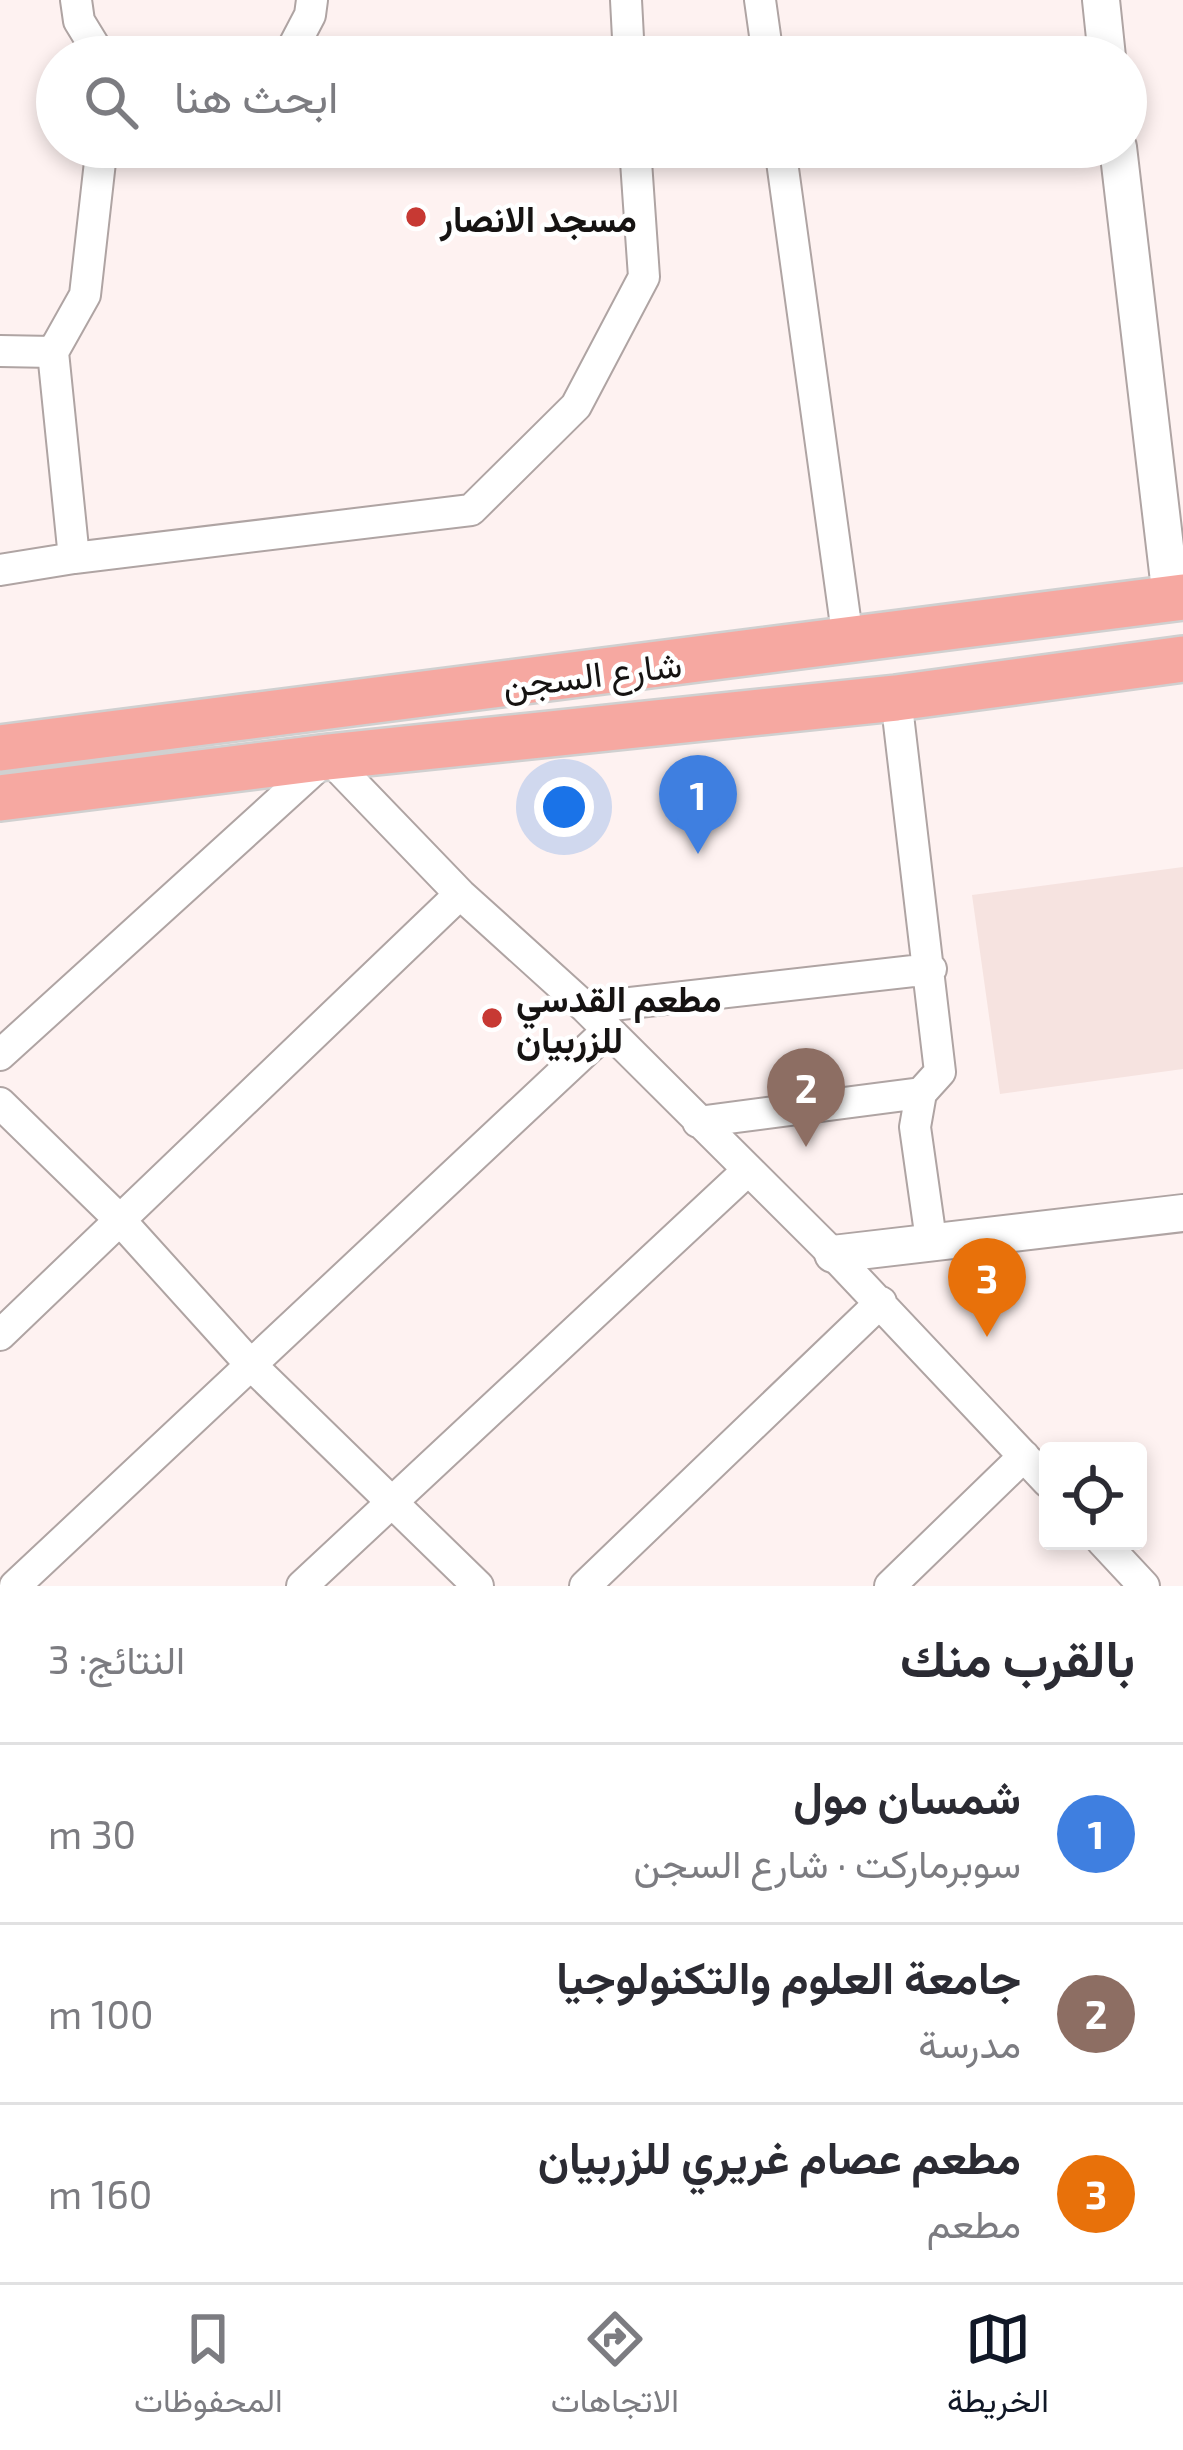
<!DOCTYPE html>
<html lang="ar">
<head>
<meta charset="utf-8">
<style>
  body { margin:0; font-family:"Exo 2",Vazirmatn,sans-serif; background:#f7f7f7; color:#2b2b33; direction:rtl }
  .controls { position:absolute; right:36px; bottom:36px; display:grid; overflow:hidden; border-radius:12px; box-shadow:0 6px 18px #0003 }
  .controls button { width:108px; height:108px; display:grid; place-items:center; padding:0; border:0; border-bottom:3px solid #e1e1e2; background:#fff; color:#2b2b33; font:60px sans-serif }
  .you { position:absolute; left:564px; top:807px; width:42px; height:42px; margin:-30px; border:9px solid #fff; border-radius:50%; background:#1a73e8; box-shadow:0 0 0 18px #1a73e833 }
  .badge { display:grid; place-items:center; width:78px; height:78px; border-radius:50%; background:#111827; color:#fff; font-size:39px; font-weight:700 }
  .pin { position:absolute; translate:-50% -99px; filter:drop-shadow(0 3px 6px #0008) }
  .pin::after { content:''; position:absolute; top:63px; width:42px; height:36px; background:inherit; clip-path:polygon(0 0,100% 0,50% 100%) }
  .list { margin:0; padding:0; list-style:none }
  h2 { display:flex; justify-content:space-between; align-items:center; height:156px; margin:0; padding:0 48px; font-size:51px }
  h2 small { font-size:39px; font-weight:400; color:#7c7c81 }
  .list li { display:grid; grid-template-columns:78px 1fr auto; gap:36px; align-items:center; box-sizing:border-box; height:180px; padding:0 48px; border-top:3px solid #e1e1e2 }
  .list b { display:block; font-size:45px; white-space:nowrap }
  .list p { margin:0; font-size:39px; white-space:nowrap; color:#7c7c81 }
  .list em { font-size:39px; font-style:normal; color:#7c7c81 }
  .icon { flex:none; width:66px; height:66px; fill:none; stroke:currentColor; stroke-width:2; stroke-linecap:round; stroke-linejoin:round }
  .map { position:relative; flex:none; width:1183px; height:1586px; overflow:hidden; direction:ltr }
  .search { position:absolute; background:#fff; box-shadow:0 6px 18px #0003; left:36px; right:36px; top:36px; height:132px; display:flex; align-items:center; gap:30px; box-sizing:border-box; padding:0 42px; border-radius:66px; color:#7c7c81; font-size:45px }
  .sheet { height:696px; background:#fff }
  nav { display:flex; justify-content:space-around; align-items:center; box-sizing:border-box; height:168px; border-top:3px solid #e1e1e2; background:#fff; font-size:33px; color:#7c7c81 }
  nav a { display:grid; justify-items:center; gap:6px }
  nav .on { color:#111827 }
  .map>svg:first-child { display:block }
  .built { fill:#f6e3e0 }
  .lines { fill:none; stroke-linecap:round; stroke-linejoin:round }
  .minor-casing { stroke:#afa4a3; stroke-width:34 }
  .tertiary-casing { stroke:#afa4a3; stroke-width:40 }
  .primary-casing { stroke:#d0d0d0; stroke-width:50 }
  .minor { stroke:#fff; stroke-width:30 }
  .tertiary { stroke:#fff; stroke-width:36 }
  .primary { stroke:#f6a8a1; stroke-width:45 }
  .poi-dot { fill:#c73933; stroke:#fff; stroke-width:4.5 }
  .labels { text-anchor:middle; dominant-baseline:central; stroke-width:9; stroke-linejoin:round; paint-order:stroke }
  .poi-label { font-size:36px; font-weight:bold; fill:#161312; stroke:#fff; text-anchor:start }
  .street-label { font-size:36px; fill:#161312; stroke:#fff }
</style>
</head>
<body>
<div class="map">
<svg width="1183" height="1586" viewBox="0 0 1183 1586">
  <rect width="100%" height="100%" fill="#fef2f1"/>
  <!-- built -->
  <path class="built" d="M1183,867V1069L1000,1094L972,895Z"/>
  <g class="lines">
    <defs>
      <path id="minor" d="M76,0L79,21L101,57
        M626,0L629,57
        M760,0L768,57
        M288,57L310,15L312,0
        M780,147L848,640
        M0,351L53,352L74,558
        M53,352L85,295L101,153L106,147
        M0,570L74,558L471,510L576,406L644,277L635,147
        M896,698L940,1072L921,1093L915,1127L931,1240
        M586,1008L931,969
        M0,1055L328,757L460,894L586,1008L833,1254L1048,1482
        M0,1103L119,1219L251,1365L478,1586
        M698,1122L921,1093
        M0,1335L460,894
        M1102,1541L1144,1586
        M15,1586L608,1030
        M302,1586L746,1172
        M585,1586L881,1302
        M890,1586L1024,1456"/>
      <path id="tertiary" d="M1101,0L1107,57
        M1118,147L1171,598
        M833,1254L1183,1213"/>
      <path id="primary" d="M0,748L1183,597
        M0,798L328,757L896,698L1183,659"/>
    </defs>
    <!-- minor casing -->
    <use href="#minor" class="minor-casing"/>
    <!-- tertiary casing -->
    <use href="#tertiary" class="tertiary-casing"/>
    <!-- primary casing -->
    <use href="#primary" class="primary-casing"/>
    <!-- minor -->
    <use href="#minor" class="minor"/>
    <!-- tertiary -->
    <use href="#tertiary" class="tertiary"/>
    <!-- primary -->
    <use href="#primary" class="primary"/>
  </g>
  <!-- markers -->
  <g class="poi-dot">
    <circle cx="416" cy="217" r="12"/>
    <circle cx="492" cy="1018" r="12"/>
  </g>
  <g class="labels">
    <!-- poi labels -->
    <g class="poi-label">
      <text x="440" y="217">مسجد الانصار</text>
      <text x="516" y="997">مطعم القدسي<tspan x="516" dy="41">للزربيان</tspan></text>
    </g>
    <!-- street labels -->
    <g class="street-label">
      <text transform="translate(592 673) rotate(-7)">شارع السجن</text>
    </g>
  </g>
</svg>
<div class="controls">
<button><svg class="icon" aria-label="locate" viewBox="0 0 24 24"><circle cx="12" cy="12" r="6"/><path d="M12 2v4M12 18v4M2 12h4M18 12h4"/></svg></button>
</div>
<div class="you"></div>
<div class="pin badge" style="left:698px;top:854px;background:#3f7fe0">1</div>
<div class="pin badge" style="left:806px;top:1147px;background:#8d6e63">2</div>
<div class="pin badge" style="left:987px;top:1337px;background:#e8710a">3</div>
<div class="search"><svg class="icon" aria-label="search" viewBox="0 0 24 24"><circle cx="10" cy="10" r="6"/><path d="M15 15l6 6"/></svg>ابحث هنا</div>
</div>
<section class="sheet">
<h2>بالقرب منك<small>النتائج: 3</small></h2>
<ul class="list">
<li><span class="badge" style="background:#3f7fe0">1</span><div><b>شمسان مول</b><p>سوبرماركت · شارع السجن</p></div><em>30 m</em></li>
<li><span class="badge" style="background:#8d6e63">2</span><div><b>جامعة العلوم والتكنولوجيا</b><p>مدرسة</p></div><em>100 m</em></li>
<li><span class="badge" style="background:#e8710a">3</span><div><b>مطعم عصام غريري للزربيان</b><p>مطعم</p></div><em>160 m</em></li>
</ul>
</section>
<nav>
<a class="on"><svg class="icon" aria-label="map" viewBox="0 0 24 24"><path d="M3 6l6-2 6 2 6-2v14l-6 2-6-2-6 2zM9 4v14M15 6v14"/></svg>الخريطة</a>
<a><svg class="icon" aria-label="directions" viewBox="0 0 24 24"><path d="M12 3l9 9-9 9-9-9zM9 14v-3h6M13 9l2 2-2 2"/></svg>الاتجاهات</a>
<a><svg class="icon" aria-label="saved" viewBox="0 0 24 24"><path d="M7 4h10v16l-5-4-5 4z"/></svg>المحفوظات</a>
</nav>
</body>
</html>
